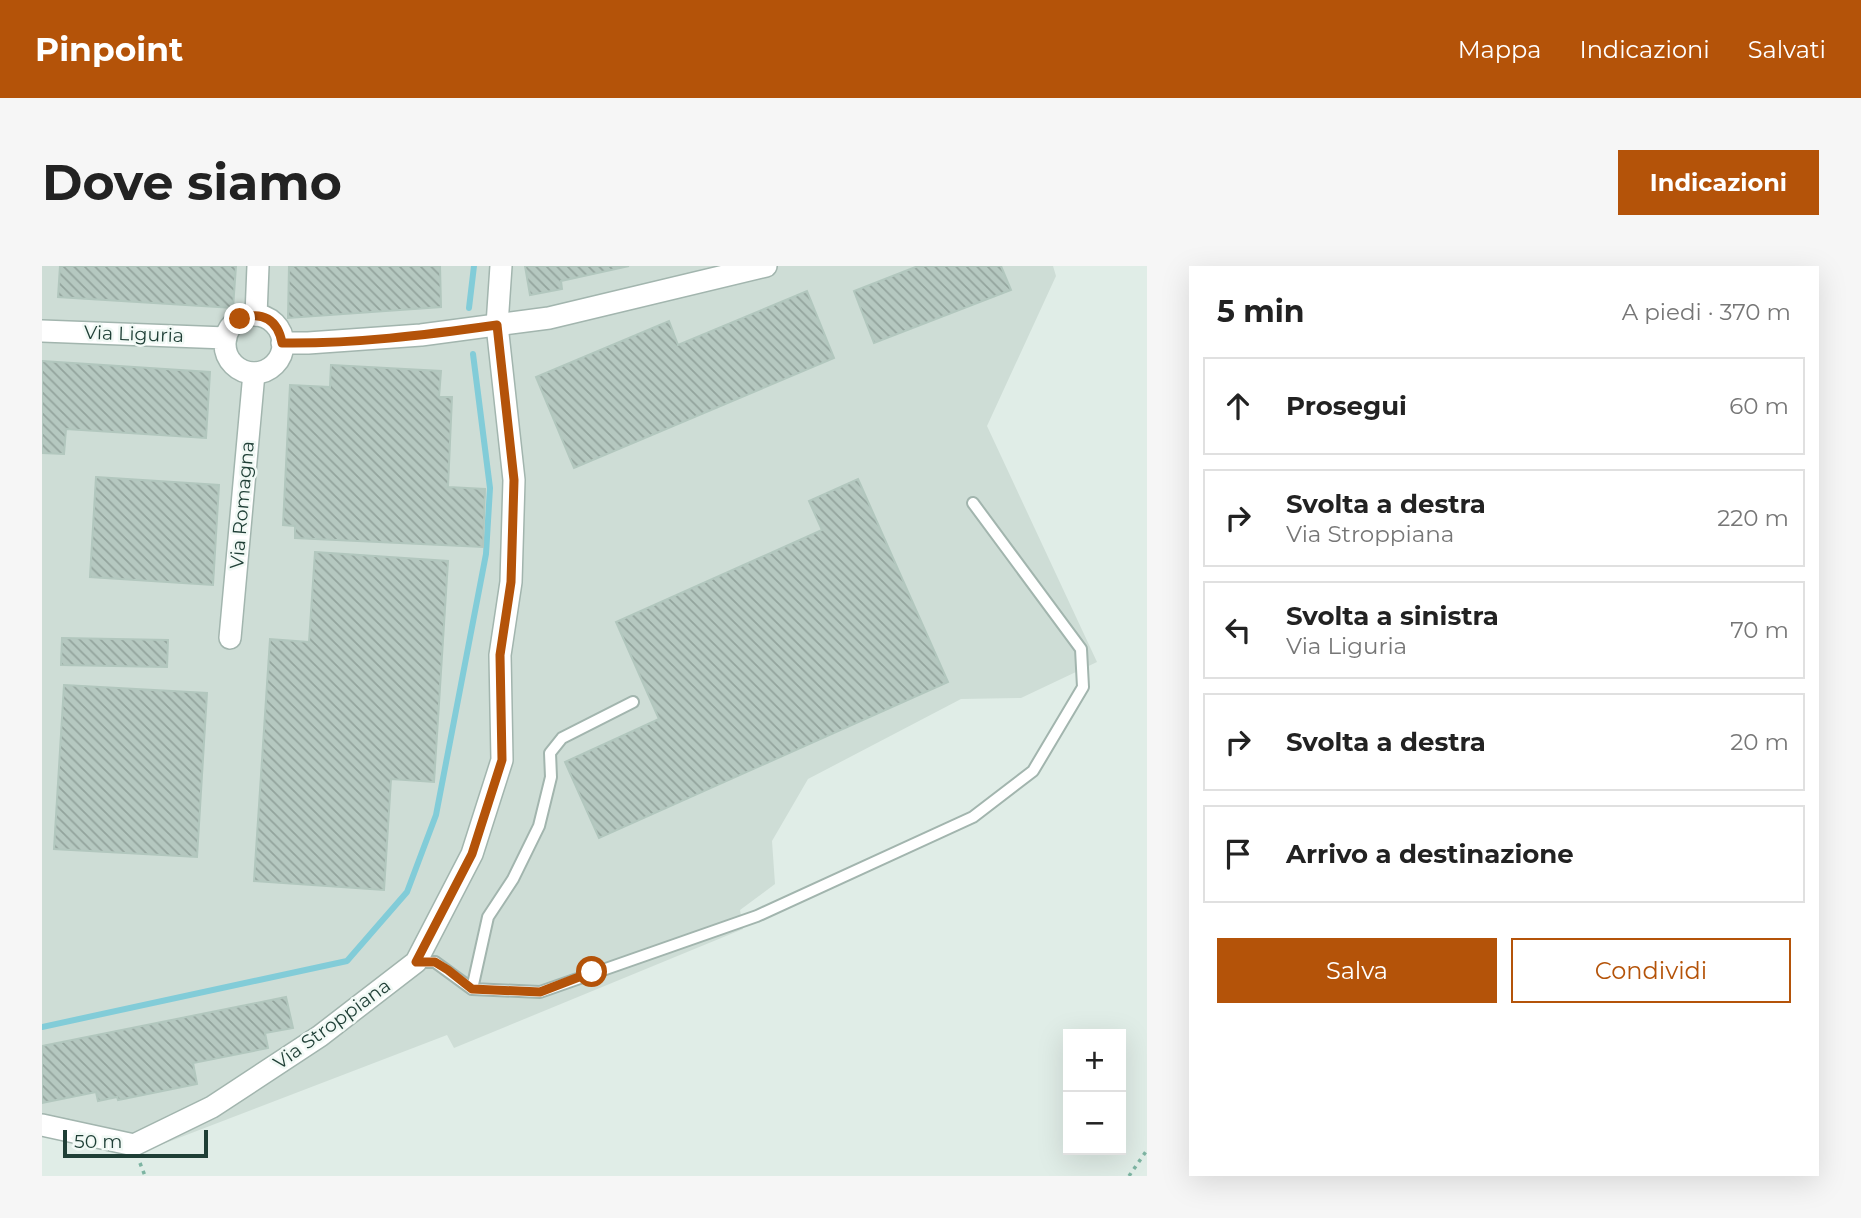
<!DOCTYPE html>
<html lang="it">
<head>
<meta charset="utf-8">
<style>
  body { margin:0; font-family:Montserrat,sans-serif; background:#f6f6f6; color:#222 }
  .controls { position:absolute; right:21px; bottom:21px; display:grid; overflow:hidden; border-radius:0px; box-shadow:0 7px 28px #0002 }
  .controls button { width:63px; height:63px; display:grid; place-items:center; padding:0; border:0; border-bottom:2px solid #e0e0e0; background:#fff; color:#222; font:35px sans-serif }
  .scale { position:absolute; left:21px; bottom:18px; width:145px; box-sizing:border-box; padding-left:7px; border:4px solid #1f3f36; border-top:0; font-size:19px; line-height:24px; white-space:nowrap; color:#1f3f36; -webkit-text-stroke:5px #f1f9f5; paint-order:stroke }
  .stop { position:absolute; width:21px; height:21px; margin:-16px; border:5px solid #b45309; border-radius:50%; background:#fff }
  .stop.end { background:#b45309; border-color:#fff; box-shadow:0 2px 7px #0008 }
  .list { margin:0; padding:0; list-style:none }
  h2 { display:flex; justify-content:space-between; align-items:center; height:91px; margin:0; padding:0 28px; font-size:30px }
  h2 small { font-size:23px; font-weight:400; color:#767676 }
  .list li { display:grid; grid-template-columns:46px 1fr auto; gap:21px; align-items:center; box-sizing:border-box; height:98px; margin:0 14px 14px; padding:0 14px; border:2px solid #e0e0e0; border-radius:0px }
  .list b { display:block; font-size:26px; white-space:nowrap }
  .list p { margin:0; font-size:23px; white-space:nowrap; color:#767676 }
  .list em { font-size:23px; font-style:normal; color:#767676 }
  .actions { display:flex; gap:14px; padding:21px 28px }
  .actions a { flex:1; padding:16px 0; border:2px solid #b45309; border-radius:0px; text-align:center; font-size:24px; color:#b45309 }
  .actions .main { background:#b45309; color:#fff }
  .icon { flex:none; width:38px; height:38px; fill:none; stroke:currentColor; stroke-width:2; stroke-linecap:round; stroke-linejoin:round }
  .map { position:relative; flex:none; width:1105px; height:910px; overflow:hidden; border-radius:0px }
  header { display:flex; align-items:center; gap:42px; box-sizing:border-box; height:98px; padding:0 35px; background:#b45309; color:#fff }
  header strong { font-size:33px }
  nav { display:flex; gap:38px; margin-inline-start:auto; font-size:24px }
  .intro { display:flex; align-items:center; justify-content:space-between; box-sizing:border-box; height:168px; padding:0 42px }
  h1 { margin:0; font-size:49px }
  .button { padding:18px 32px; border-radius:0px; background:#b45309; color:#fff; font-size:24px; font-weight:700 }
  main { display:flex; gap:42px; padding:0 42px }
  aside { flex:1; background:#fff; border-radius:0px; box-shadow:0 7px 28px #0002 }
  .map>svg:first-child { display:block }
  .built { fill:#ceddd6 }
  .lines { fill:none; stroke-linecap:round; stroke-linejoin:round }
  .stream { stroke:#82ccd8; stroke-width:6 }
  .building { fill:url(#building-back-hatch); stroke:#b2c7be; stroke-width:2 }
  .service-casing { stroke:#a2b5ae; stroke-width:14 }
  .minor-casing { stroke:#a2b5ae; stroke-width:24 }
  .tertiary-casing { stroke:#a2b5ae; stroke-width:24 }
  .path { stroke:#7db4a2; stroke-width:3.5; stroke-dasharray:3.5 5; stroke-linecap:butt }
  .service { stroke:#fff; stroke-width:10 }
  .minor { stroke:#fff; stroke-width:21 }
  .tertiary { stroke:#fff; stroke-width:21 }
  .route { stroke:#b45309; stroke-width:9 }
  .labels { text-anchor:middle; dominant-baseline:central; stroke-width:5; stroke-linejoin:round; paint-order:stroke }
  .street-label { font-size:19px; fill:#1f3f36; stroke:#f1f9f5 }
</style>
</head>
<body>
<header>
<strong>Pinpoint</strong>
<nav><a>Mappa</a><a>Indicazioni</a><a>Salvati</a></nav>
</header>
<div class="intro"><h1>Dove siamo</h1><a class="button">Indicazioni</a></div>
<main>
<div class="map">
<svg width="1105" height="910" viewBox="0 0 1105 910">
  <defs>
    <pattern id="building-back-hatch" width="6" height="6" patternUnits="userSpaceOnUse" patternTransform="scale(1.75)"><rect width="6" height="6" fill="#b5c8c0"/><path d="M-1 5l2 2M0 0l6 6M5-1l2 2" fill="none" stroke="#93a49d"/></pattern>
  </defs>
  <rect width="100%" height="100%" fill="#e0ede7"/>
  <!-- built -->
  <path class="built" d="M0,0H1011L1014,10L945,160L1055,396L979,432L919,433L766,513L730,575L733,618L698,644L701,663L412,782L405,769L87,891L55,880L0,867Z"/>
  <g class="lines">
    <!-- stream -->
    <path class="stream" d="M427,42L432,0
      M0,761L305,695L365,626L394,549L444,288L448,222L431,88"/>
  </g>
  <!-- building -->
  <path class="building" d="M18,0H194L191,42L16,31Z
    M247,0H398L399,41L246,52Z
    M483,0H587L519,15L520,23L488,29Z
    M876,0H959L969,24L832,77L812,25Z
    M765,25L792,92L532,202L494,111L627,55L636,79Z
    M0,95L168,106L164,172L24,163L22,188L0,187Z
    M289,99L399,105L397,131H410L406,221L443,223L441,281L253,272V260L241,259L248,119L288,121Z
    M54,211L177,219L171,319L48,311Z
    M816,213L906,416L557,572L523,496L617,453L574,356L780,264L767,235Z
    M273,286L406,295L392,516L349,513L342,624L212,615L228,373L267,376Z
    M20,372L126,374L125,401L19,399Z
    M22,419L165,427L155,591L12,583Z
    M244,731L251,762L223,767L226,782L151,797L155,818L76,834L75,831L56,835L54,826L0,837V780Z"/>
  <g class="lines">
    <defs>
      <path id="service" d="M374,696H393L430,723L498,726L715,650L931,551L991,505L1041,421L1039,383L931,237
        M430,723L446,651L471,613L497,560L509,511L508,487L520,472L591,436"/>
      <path id="minor" d="M214,49L216,0
        M188,372L212,107
        M0,859L92,879L170,841L278,770L374,696L430,588L460,494L458,389L469,316L472,214L455,59L459,0"/>
      <path id="tertiary" d="M183 78a29 29 0 1 1 58 0a29 29 0 1 1-58 0Z
        M0,65L184,72
        M240,77H266L379,69L507,52L724,0"/>
    </defs>
    <!-- service casing -->
    <use href="#service" class="service-casing"/>
    <!-- minor casing -->
    <use href="#minor" class="minor-casing"/>
    <!-- tertiary casing -->
    <use href="#tertiary" class="tertiary-casing"/>
    <!-- path -->
    <path class="path" d="M98,897L103,910
      M1087,910L1105,884"/>
    <!-- service -->
    <use href="#service" class="service"/>
    <!-- minor -->
    <use href="#minor" class="minor"/>
    <!-- tertiary -->
    <use href="#tertiary" class="tertiary"/>
  </g>
  <g class="lines">
    <!-- route -->
    <path class="route" d="M198,53C220,44 236,54 240,77C312,78 384,69 455,59L472,214L469,316L458,389L460,494L430,588L374,696H393L406,704L430,723L498,726L550,706"/>
  </g>
  <g class="labels">
    <!-- street labels -->
    <g class="street-label">
      <text transform="translate(92 68) rotate(2)">Via Liguria</text>
      <text transform="translate(200 239) rotate(-85)">Via Romagna</text>
      <text transform="translate(290 758) rotate(-36)">Via Stroppiana</text>
    </g>
  </g>
</svg>
<div class="controls">
<button>+</button>
<button>−</button>
</div>
<div class="scale">50 m</div>
<div class="stop" style="left:550px;top:706px"></div>
<div class="stop end" style="left:198px;top:53px"></div>
</div>
<aside>
<h2>5 min<small>A piedi · 370 m</small></h2>
<ul class="list">
<li><svg class="icon" aria-label="ahead" viewBox="0 0 24 24"><path d="M12 20V5M6 11l6-6 6 6"/></svg><div><b>Prosegui</b></div><em>60 m</em></li>
<li><svg class="icon" aria-label="right" viewBox="0 0 24 24"><path d="M7 20v-9h11M14 6l5 5-5 5"/></svg><div><b>Svolta a destra</b><p>Via Stroppiana</p></div><em>220 m</em></li>
<li><svg class="icon" aria-label="left" viewBox="0 0 24 24"><path d="M17 20v-9H6M10 6l-5 5 5 5"/></svg><div><b>Svolta a sinistra</b><p>Via Liguria</p></div><em>70 m</em></li>
<li><svg class="icon" aria-label="right" viewBox="0 0 24 24"><path d="M7 20v-9h11M14 6l5 5-5 5"/></svg><div><b>Svolta a destra</b></div><em>20 m</em></li>
<li><svg class="icon" aria-label="arrive" viewBox="0 0 24 24"><path d="M6 21V4h12l-3 4 3 4H6"/></svg><div><b>Arrivo a destinazione</b></div></li>
</ul>
<div class="actions"><a class="main">Salva</a><a>Condividi</a></div>
</aside>
</main>
</body>
</html>
